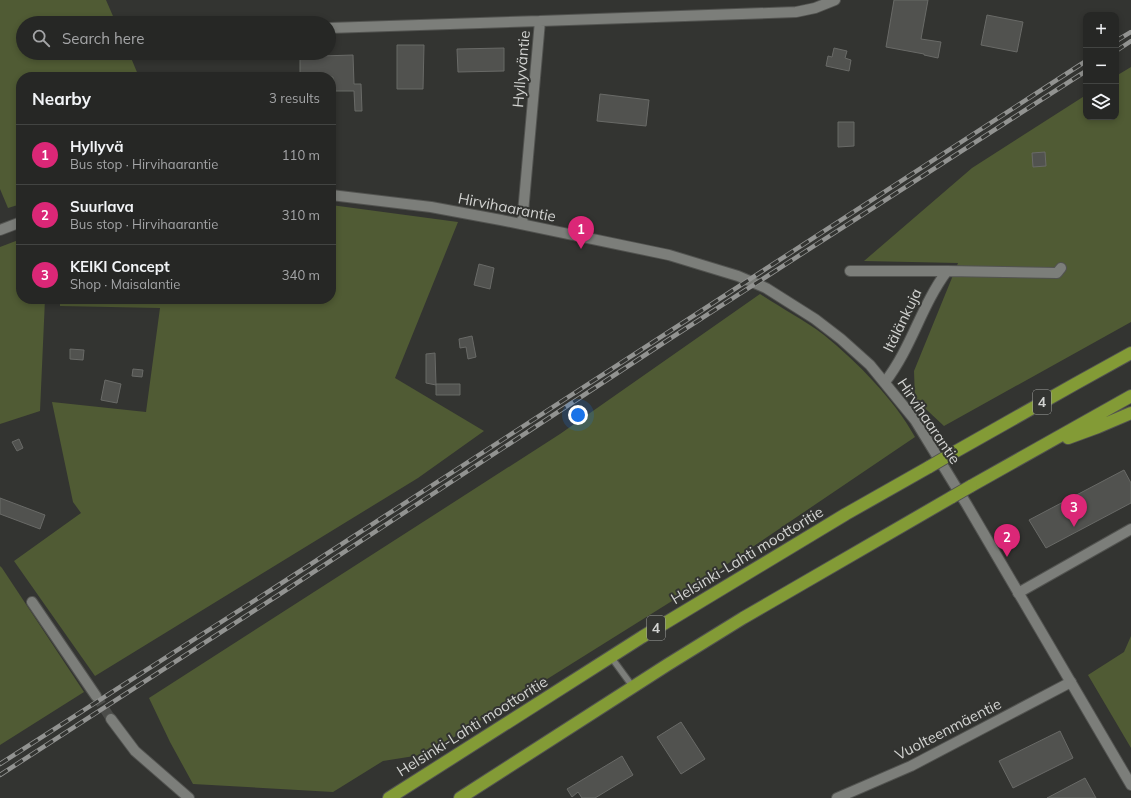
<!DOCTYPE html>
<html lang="en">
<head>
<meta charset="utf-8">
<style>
  body { margin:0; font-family:Mulish,sans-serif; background:#323332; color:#f1f3f6 }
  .controls { position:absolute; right:12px; top:12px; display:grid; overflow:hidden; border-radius:8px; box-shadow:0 2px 6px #0003 }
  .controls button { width:36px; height:36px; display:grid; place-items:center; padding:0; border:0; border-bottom:1px solid #424442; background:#262725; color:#f1f3f6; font:20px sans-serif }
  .you { position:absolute; left:578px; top:415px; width:14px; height:14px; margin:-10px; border:3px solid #fff; border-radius:50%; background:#1a73e8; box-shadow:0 0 0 6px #1a73e833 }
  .badge { display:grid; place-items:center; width:26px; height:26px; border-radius:50%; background:#db2777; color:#fff; font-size:13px; font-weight:700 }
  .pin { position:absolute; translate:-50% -33px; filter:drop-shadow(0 1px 2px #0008) }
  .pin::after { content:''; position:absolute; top:21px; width:14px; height:12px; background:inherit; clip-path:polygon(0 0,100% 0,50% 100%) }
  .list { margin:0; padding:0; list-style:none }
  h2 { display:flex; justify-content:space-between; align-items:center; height:52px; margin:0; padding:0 16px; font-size:17px }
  h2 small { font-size:13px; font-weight:400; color:#a4a5a7 }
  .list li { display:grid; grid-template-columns:26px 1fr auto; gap:12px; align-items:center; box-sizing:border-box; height:60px; padding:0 16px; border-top:1px solid #424442 }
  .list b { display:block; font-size:15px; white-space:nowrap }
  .list p { margin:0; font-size:13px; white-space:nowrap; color:#a4a5a7 }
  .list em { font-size:13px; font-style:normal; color:#a4a5a7 }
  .icon { flex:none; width:22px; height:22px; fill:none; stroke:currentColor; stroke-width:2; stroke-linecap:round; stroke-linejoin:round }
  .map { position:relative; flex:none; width:1131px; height:798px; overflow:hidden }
  .search { position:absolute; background:#262725; box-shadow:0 2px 6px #0003; left:16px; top:16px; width:320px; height:44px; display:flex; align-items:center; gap:10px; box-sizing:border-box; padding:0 14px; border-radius:22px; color:#a4a5a7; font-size:15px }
  .panel { position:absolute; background:#262725; box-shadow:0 2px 6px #0003; left:16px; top:72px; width:320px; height:232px; border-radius:16px }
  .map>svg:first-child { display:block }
  .green { fill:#505b34 }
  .building { fill:#51524f; stroke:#696a67 }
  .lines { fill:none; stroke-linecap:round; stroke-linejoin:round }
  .minor-tunnel { stroke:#4b4c49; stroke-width:10; stroke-dasharray:10 5; stroke-linecap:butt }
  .service-casing { stroke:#525350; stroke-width:8 }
  .minor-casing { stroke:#525350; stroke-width:12 }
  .tertiary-casing { stroke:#525350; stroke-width:12 }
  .motorway-casing { stroke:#525350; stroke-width:14 }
  .service { stroke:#7c7e7a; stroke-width:5.5 }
  .minor { stroke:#7c7e7a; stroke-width:10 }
  .tertiary { stroke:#7c7e7a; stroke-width:10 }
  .motorway { stroke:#839b36; stroke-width:12 }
  .rail-casing { stroke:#929391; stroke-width:4.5 }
  .rail { stroke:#333431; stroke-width:3; stroke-dasharray:9; stroke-linecap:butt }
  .motorway-bridge-casing { stroke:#525350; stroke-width:14; stroke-linecap:butt }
  .motorway-bridge { stroke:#839b36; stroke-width:12 }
  .labels { text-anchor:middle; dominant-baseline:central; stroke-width:4; stroke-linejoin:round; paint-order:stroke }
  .shield { fill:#333431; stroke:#a2a3a1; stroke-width:1 }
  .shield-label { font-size:14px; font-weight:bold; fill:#d2d3d1 }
  .street-label { font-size:15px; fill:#d2d3d1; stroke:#333431 }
</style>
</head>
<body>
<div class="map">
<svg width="1131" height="798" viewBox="0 0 1131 798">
  <rect width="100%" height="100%" fill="#333431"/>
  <!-- green -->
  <path class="green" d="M0,0H106L116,23H23V53H129L139,77H21V204L8,208L0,189Z
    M1131,67V322L944,426L915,399L914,371L958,263L864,261L972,168L1086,95V117H1116V76Z
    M331,205L458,222L395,378L484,431L418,478L95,676L14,561L81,513L73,502L52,402L146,412L160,308L60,306V299H331Z
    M21,239V299H45L40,411L0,424V247Z
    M760,294C781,308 804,320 824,335C857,362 894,399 915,437L680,596L427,754L383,761L333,792L193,784L170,742L149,698L560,434Z
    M0,566L2,568L84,692L0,745Z
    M1131,636V748L1088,675L1124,652Z"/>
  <!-- building -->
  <path class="building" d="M894,0H928L921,39L941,42L938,58L924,55V54L886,47Z
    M987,15L1023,22L1017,52L981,45Z
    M397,45H424L423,89H397Z
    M504,48V71L458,72L457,49Z
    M834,48L847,51L845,58L851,60L849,71L826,66L828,56L832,57Z
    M300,53H321V56L353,55L354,84H361L362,111H355L354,91H333V77H300Z
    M600,94L649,100L646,126L597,121Z
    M838,122H854V146L838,147Z
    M1045,152L1046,166L1033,167L1032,153Z
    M479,264L494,268L490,289L474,285Z
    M472,336L476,357L468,359L466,347L460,348L459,339Z
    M70,349L84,350L83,360L70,359Z
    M435,353L436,385L426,383V354Z
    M133,369L143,370L142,377L132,376Z
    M105,380L121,384L117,403L101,400Z
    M436,384H460V395H436Z
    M19,439L23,448L17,451L12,442Z
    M1124,470L1131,483V503L1046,548L1029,520Z
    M0,498L45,515L40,529L0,514Z
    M681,722L705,759L681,774L657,737Z
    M1060,731L1073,758L1013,788L999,761Z
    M622,756L633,775L595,798H582L578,792L572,797L567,789Z
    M1085,778L1096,798H1047Z"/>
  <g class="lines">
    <!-- minor-tunnel -->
    <path class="minor-tunnel" d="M96,696L111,719"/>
    <defs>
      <path id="service" d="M611,657L633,687"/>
      <path id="minor" d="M265,22L272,23
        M329,28L540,21
        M522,224L540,21L796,12L815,8L835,0
        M850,271H947
        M885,382C912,347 921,306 947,271L1057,273L1061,268
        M1018,593L1131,529
        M32,602L96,696
        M111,719L135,751L189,798
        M837,798L911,766L1071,682"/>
      <path id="tertiary" d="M331,195L431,207L501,220L669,255L738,276L766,288L815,319L841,339L870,365L915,420L967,505L1131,785
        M0,230L21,222"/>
      <path id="motorway" d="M1068,438L1098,427L1131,413
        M953,453L1075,384L1131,353
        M971,486L1131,396
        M389,798L642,637L846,514L929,467
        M460,798L667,665L743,618L952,497"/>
    </defs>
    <!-- service casing -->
    <use href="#service" class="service-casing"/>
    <!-- minor casing -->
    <use href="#minor" class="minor-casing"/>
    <!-- tertiary casing -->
    <use href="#tertiary" class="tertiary-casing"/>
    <!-- motorway casing -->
    <use href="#motorway" class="motorway-casing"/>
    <!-- service -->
    <use href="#service" class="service"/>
    <!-- minor -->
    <use href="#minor" class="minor"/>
    <!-- tertiary -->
    <use href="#tertiary" class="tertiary"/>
    <!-- motorway -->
    <use href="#motorway" class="motorway"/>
    <defs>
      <path id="rail" d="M1116,41L1131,32
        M1116,51L1131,41
        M0,764L274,588L1086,61
        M0,775L280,594L671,338L1086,71"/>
    </defs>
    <!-- rail casing -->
    <use href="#rail" class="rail-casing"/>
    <!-- rail -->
    <use href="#rail" class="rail"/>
    <defs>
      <path id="motorway-bridge" d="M929,467L953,453
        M952,497L971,486"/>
    </defs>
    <!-- motorway-bridge casing -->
    <use href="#motorway-bridge" class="motorway-bridge-casing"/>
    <!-- motorway-bridge -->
    <use href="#motorway-bridge" class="motorway-bridge"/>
  </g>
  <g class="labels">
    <!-- shield labels -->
    <g class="shield">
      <rect x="1033" y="390" width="18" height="24" rx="3"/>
      <rect x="647" y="616" width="18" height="24" rx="3"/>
    </g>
    <g class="shield-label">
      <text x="1042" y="402">4</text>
      <text x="656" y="628">4</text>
    </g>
    <!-- street labels -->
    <g class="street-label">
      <text transform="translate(521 69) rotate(-85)">Hyllyväntie</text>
      <text transform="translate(507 207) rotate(11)">Hirvihaarantie</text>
      <text transform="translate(902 320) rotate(-64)">Itälänkuja</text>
      <text transform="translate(929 421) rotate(56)">Hirvihaarantie</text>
      <text transform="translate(747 555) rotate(-31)">Helsinki-Lahti moottoritie</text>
      <text transform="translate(472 726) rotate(-32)">Helsinki-Lahti moottoritie</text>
      <text transform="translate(948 729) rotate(-27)">Vuolteenmäentie</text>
    </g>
  </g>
</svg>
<div class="controls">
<button>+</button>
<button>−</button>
<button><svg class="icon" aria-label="layers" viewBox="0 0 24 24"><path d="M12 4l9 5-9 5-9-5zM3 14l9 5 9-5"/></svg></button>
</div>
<div class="you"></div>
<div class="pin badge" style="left:581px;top:249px">1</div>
<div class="pin badge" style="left:1007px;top:557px">2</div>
<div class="pin badge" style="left:1074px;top:527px">3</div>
<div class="search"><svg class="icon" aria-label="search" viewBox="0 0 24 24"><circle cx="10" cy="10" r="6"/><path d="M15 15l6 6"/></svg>Search here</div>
<section class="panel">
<h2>Nearby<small>3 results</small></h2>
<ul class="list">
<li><span class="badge">1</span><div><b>Hyllyvä</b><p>Bus stop · Hirvihaarantie</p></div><em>110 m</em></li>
<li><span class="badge">2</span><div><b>Suurlava</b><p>Bus stop · Hirvihaarantie</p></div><em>310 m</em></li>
<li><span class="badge">3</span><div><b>KEIKI Concept</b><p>Shop · Maisalantie</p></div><em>340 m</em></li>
</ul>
</section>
</div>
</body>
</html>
